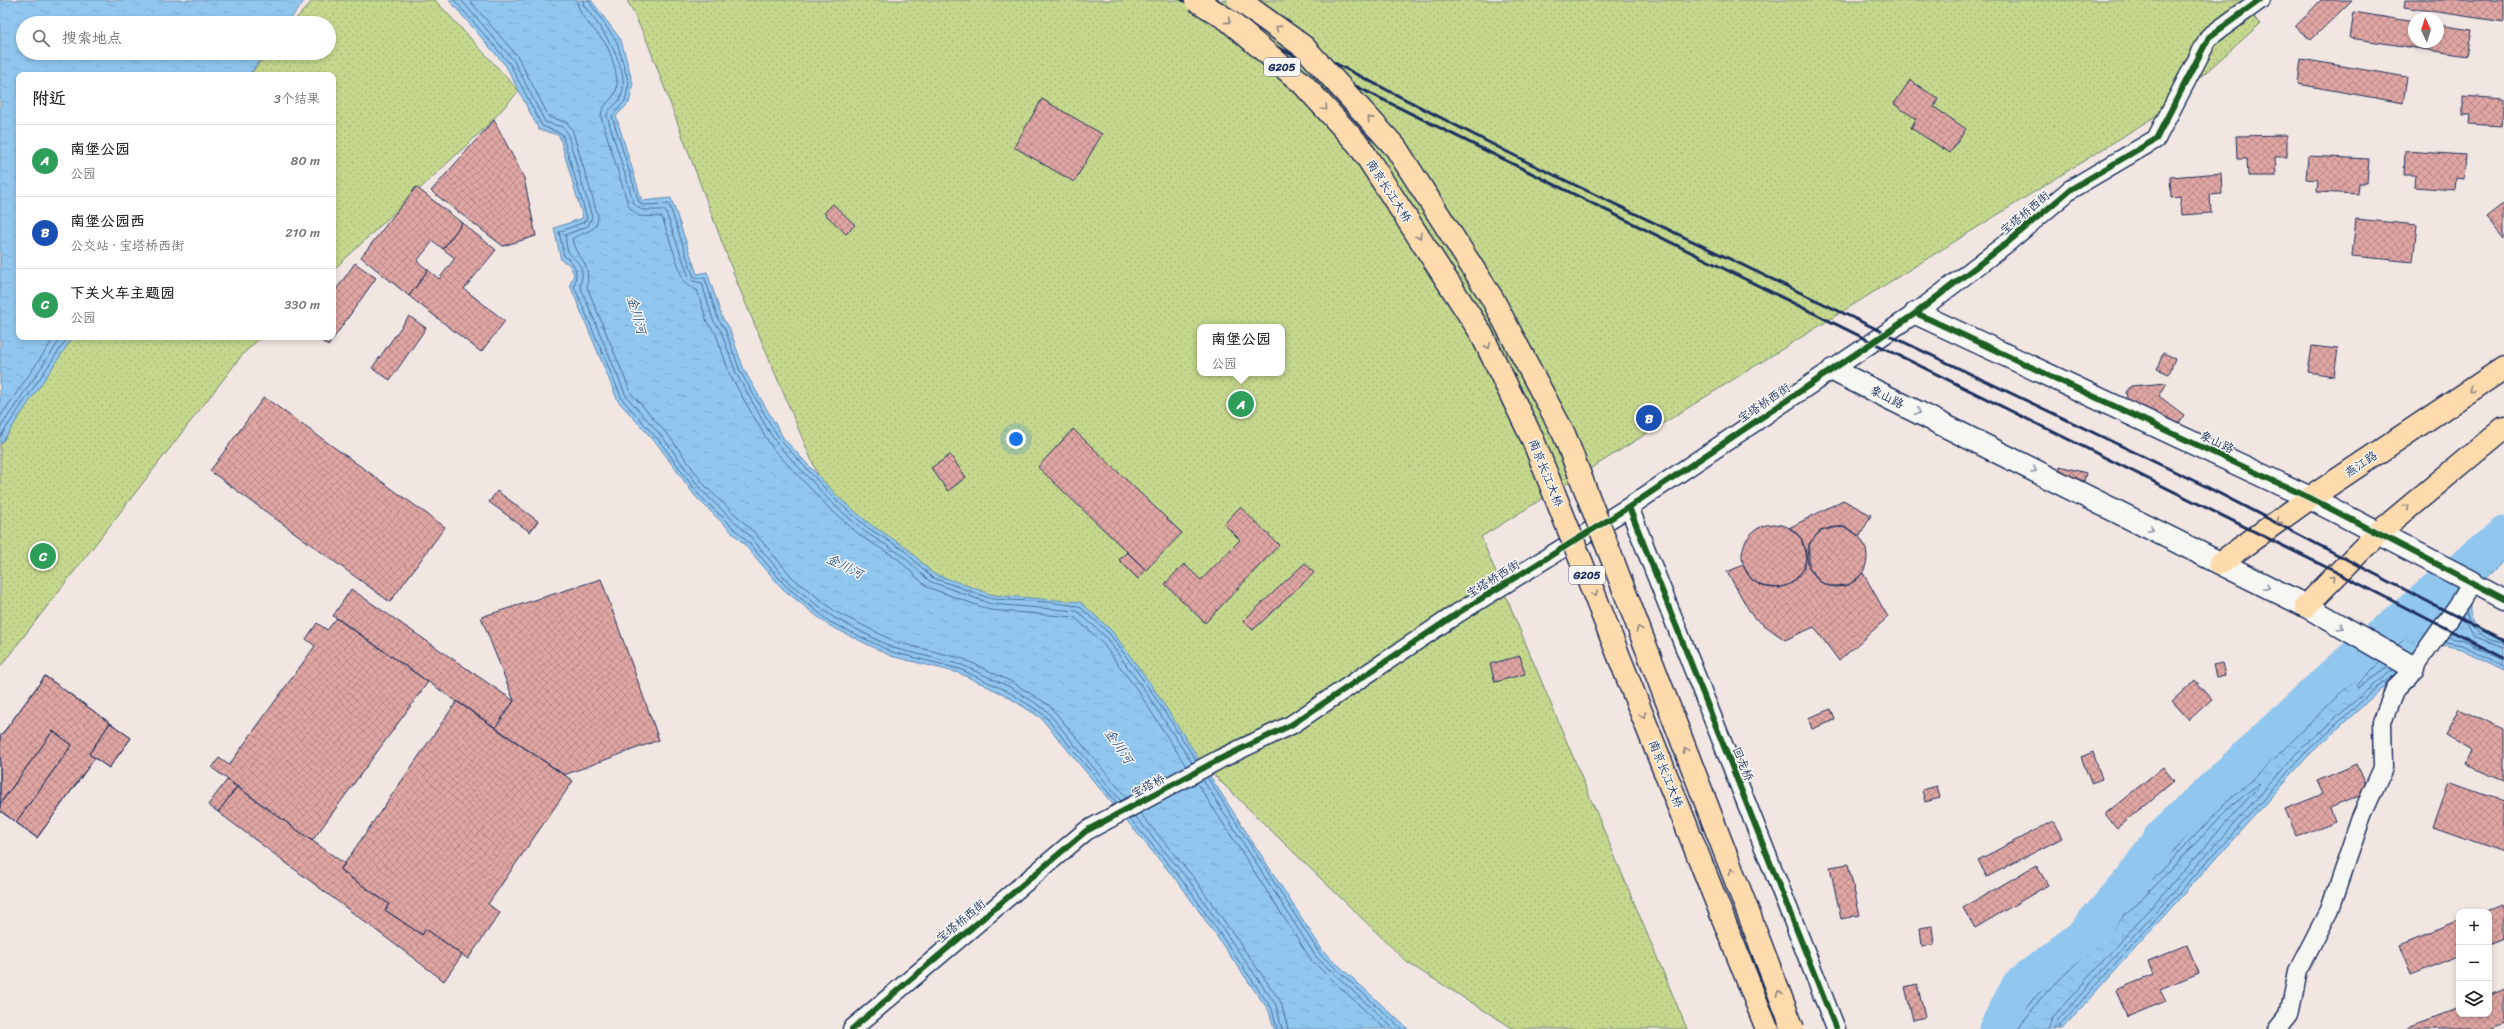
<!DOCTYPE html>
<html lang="zh">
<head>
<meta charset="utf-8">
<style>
  body { margin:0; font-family:Sriracha,"LXGW WenKai TC",sans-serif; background:#f6f6f6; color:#202124 }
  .controls { position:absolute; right:12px; bottom:12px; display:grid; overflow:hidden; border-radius:8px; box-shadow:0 2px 6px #0003 }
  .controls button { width:36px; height:36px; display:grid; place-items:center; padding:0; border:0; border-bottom:1px solid #e0e0e0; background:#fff; color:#202124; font:20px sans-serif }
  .compass { position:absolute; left:2408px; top:12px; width:36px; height:36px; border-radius:50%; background:#fff; box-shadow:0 2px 6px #0003; rotate:356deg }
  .you { position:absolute; left:1016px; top:439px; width:14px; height:14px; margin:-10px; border:3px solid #fff; border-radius:50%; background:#1a73e8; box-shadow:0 0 0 6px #1a73e833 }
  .badge { display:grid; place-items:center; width:26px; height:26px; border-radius:50%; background:#1b2f5e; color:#fff; font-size:13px; font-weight:700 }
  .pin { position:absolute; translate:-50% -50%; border:2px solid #fff; box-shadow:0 1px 4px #0006 }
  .popup { position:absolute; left:1197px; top:324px; width:88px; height:52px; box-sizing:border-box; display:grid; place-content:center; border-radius:8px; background:#fff; filter:drop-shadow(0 1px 3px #0005); font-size:13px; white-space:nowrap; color:#757577 }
  .popup b { font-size:15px; color:#202124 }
  .popup::after { content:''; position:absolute; left:50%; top:100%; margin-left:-8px; border:8px solid transparent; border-top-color:#fff }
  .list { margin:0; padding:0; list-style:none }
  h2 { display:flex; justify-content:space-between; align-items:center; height:52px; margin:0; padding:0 16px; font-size:17px }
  h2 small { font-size:13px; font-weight:400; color:#757577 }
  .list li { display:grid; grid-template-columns:26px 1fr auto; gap:12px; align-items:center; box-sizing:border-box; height:72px; padding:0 16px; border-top:1px solid #e0e0e0 }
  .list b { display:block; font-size:15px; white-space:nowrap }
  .list p { margin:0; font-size:13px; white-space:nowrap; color:#757577 }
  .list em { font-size:13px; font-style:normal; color:#757577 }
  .icon { flex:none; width:22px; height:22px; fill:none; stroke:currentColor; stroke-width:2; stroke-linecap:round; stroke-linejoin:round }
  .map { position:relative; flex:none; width:2504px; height:1029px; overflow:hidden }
  .search { position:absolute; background:#fff; box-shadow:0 2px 6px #0003; left:16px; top:16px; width:320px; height:44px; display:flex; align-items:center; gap:10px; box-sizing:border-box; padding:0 14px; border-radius:22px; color:#757577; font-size:15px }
  .panel { position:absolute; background:#fff; box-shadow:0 2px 6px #0003; left:16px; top:72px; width:320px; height:268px; border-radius:8px }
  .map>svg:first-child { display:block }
  .park { fill:url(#park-dots); stroke:#708476; fill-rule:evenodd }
  .water { fill:url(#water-ripples); stroke:#628ab5 }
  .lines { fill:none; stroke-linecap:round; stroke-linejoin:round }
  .shore { stroke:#4a6c98; stroke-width:1 }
  .river { stroke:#91c7ef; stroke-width:35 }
  .building { fill:url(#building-cross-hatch); stroke:#1b2f5e }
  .street-casing { stroke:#1b2f5e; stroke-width:21 }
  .secondary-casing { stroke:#1b2f5e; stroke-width:25 }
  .primary-casing { stroke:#1b2f5e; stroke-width:25 }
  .street { stroke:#f6f6f2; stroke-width:18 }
  .secondary { stroke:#f6f6f2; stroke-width:22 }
  .primary { stroke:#fedbac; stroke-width:22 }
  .rail { stroke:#1b2f5e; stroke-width:3 }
  .highway-bridge-casing { stroke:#1b2f5e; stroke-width:25; stroke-linecap:butt }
  .highway-bridge { stroke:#fedbac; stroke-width:22 }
  .cycleway-casing { stroke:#f6f6f2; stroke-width:8 }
  .cycleway { stroke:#1b5e20; stroke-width:6 }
  .oneway { stroke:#8c8585 }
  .oneway2 { stroke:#8892a8 }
  .labels { text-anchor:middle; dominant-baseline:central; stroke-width:3; stroke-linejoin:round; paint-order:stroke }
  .shield { fill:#f6f6f2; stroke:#5d6b8a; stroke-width:1 }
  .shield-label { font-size:11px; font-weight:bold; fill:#1b2f5e }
  .street-label { font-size:12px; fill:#1b2f5e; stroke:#f6f6f2 }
  .water-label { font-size:13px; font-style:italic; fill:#385582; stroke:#f6f6f2 }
</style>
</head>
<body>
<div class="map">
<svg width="2504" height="1029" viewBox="0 0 2504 1029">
  <defs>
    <pattern id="park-dots" width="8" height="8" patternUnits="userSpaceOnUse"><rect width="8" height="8" fill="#c5d88d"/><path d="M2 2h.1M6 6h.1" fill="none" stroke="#a9ba7c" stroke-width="1.8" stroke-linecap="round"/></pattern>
    <pattern id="water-ripples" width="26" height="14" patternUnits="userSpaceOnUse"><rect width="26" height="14" fill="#91c7ef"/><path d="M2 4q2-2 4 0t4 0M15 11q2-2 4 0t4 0" fill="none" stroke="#7cabcf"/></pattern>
    <pattern id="building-cross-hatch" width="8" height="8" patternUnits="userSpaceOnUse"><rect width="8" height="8" fill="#e0a6a3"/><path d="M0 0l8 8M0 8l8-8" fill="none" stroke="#b58888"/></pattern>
  </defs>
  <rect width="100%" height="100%" fill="#f2e6e2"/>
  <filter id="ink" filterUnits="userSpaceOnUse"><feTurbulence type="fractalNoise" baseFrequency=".025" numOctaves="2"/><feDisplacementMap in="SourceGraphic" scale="8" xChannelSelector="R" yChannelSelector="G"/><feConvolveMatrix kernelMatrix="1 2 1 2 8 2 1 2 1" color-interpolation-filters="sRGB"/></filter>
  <g filter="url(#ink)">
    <!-- park -->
    <path class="park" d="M313,0H435L519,91L488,125L333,270V75H250L266,53H329V23H292Z
      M627,0H2240L2260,24L2159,114L1481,537L1687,1029H1514L1408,963L1158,721L838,523L738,285L647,41ZM1200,327H1282V373H1200Z
      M72,337H261L243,354L0,667V445Z"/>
    <!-- water -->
    <path class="water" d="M0,0H305L287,23H23V53H265L249,75H19V337H73L0,445Z
      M449,0H591L621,40L633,84L629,103L616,116L642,201L671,198L697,274L707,272L722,317L729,327L744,370L784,439L838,497L871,525L907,548L932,573L993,595L1080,602L1111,630L1150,683L1323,951L1408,1029H1274L1269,1011L1182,887L1041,718L1005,695L959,673L891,656L828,625L783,589L743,543L695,496L658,445L618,401L570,285L574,274L569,264L561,260L554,228L583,218L559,135L539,130L506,66Z
      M2504,519V561C2486,577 2455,603 2478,628C2484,633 2497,637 2504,640V670L2461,649L2443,645L2379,691L2309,755L2062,1029H2000L2030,988L2145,876L2218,798L2266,754Z"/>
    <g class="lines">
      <!-- shore -->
      <path class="shore" d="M454,0L510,64L542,126L562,134L587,218L584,222L559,232L564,256C577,264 578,273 574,286L622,399L661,443L698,494L746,540L786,586L830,622L892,652L960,669L1007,691L1043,714L1117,803
        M461,0L514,61L545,122L562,127L567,132L592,217L588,226L565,235C566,240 566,250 570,254C581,266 585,268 580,286L626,396L664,439L702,491L750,536L789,583L833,617L893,648L962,665L1010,687L1046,710L1121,801
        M469,0L518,57L549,117L566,122L572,129L598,216C598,233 583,231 572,239C576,261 591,257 587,287L631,393L669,436L706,487L754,532L793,578L836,612L896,642L964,659L1012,682L1049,705L1127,798
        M577,0C577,17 599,32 607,46C611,55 618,75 617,85C617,99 601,103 601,117L629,207L639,216L662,217L683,280L688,286L697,290L707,322L716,334L730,375L763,433L773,449L828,507L862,537L898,559L927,587L990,610L1074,617L1100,640L1138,691L1186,766
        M583,0L584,6C601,27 632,69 621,97C618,105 608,107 607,116L634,204L642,210H665L689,277L693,281L702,283L713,320L721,331L736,373L768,430L778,445L832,503L865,532L902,555L929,581L991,604L1077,611L1105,636L1143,688L1192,763
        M588,0L617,42L629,84L625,101L612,116L639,202L643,205L669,204L693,275L697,278H705L718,319L725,329L740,371L772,427L782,442L835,499L868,528L905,551L931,577L992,599L1047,602L1079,606L1109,633L1147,685L1196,760
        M0,417L55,337
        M0,428L62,337
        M0,437L68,337
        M2464,564L2504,525
        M2469,567L2504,532
        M2466,611C2468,629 2487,641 2504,643
        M2462,617L2474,636L2504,648
        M2448,637L2464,641L2504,660
        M2388,639L2446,582
        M2393,642L2451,584
        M2445,642L2462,645L2504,666
        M2398,645L2456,589
        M2380,662L2356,686L2357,689L2388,667
        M1207,777L1320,954L1402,1029
        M1203,780L1316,957L1394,1029
        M1197,783L1312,961L1385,1029
        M1140,813L1194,878L1281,1002L1288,1029
        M1135,816L1190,882L1276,1005L1282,1029
        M1130,819L1186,885L1272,1009L1277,1029
        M2005,1029L2033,991L2148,878L2220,801L2269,757L2370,657
        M2011,1029L2037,994L2151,882L2224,805L2273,760L2375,659
        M2018,1029L2041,998L2155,886L2228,809L2259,783V786L2052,1018L2048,1029
        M2054,1029L2057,1021L2302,748L2373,685L2393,670
        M2059,1029L2060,1025L2306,752L2376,688L2395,675"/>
      <!-- river -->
      <path class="river" d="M1996,1029L2019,985L2084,935L2133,878L2161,837L2338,671L2504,534"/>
    </g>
    <!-- building -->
    <path class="building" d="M2321,0H2352L2311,40L2295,27Z
      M2405,0H2504V22L2404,7Z
      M2354,12L2414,22V42H2438V25L2472,30L2467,56L2350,38Z
      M2301,59L2407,77L2403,103L2298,84Z
      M1910,80L1938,99L1934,107L1966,129L1950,153L1911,128L1916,119L1894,104Z
      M2463,96L2504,99V118L2502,117L2501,126L2469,124L2470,115H2463Z
      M1042,99L1102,134L1074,182L1014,147Z
      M494,120L524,178L536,236L503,246L431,191Z
      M2287,135V157H2275L2276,176H2248L2247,159H2237L2236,136Z
      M2405,151L2466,155L2464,179L2456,178L2455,190L2414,187L2415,175H2404Z
      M2308,156L2369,159L2367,183H2359L2358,194L2317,192L2318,180L2306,179Z
      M2221,173L2222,194L2210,195L2211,213L2182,215L2180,197L2171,198L2170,177Z
      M416,187L462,223L443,249L433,241L417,261L428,270L409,296L361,257Z
      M2504,203V239L2486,217Z
      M833,204L855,225L846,234L824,213Z
      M2356,219L2417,225L2413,262L2352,256Z
      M462,223L496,250L464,289L505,321L481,352L409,296L428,270L439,279L455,258L443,249Z
      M355,263L376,278L328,346L316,337H333V294Z
      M409,316L426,328L390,380L372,368Z
      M2312,346L2338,349L2334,376L2308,372Z
      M2163,353L2175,358L2169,374L2157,369Z
      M2167,383L2159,396L2184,415L2171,437L2130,413L2126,392L2131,386Z
      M264,397L445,527L390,602L210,471Z
      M1073,429L1182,533L1146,570L1038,467Z
      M950,455L966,477L948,491L931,468Z
      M2060,466L2086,473L2084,481L2058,475Z
      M497,491L538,521L530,532L489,502Z
      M1843,500L1871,515L1860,536L1843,526L1820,531L1809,544V568L1820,582L1831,586L1849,585L1863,573L1888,617L1839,661L1814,627L1785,640L1753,617L1727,572L1743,565L1751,579L1761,586L1780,588L1792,583L1804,569L1806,557L1801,538L1789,528Z
      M1240,507L1279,545L1205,623L1165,584L1184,564L1201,580L1240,540L1224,524Z
      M1742 556a32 32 0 1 1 64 0a32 32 0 1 1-64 0Z
      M1807 557a30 30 0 1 1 60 0a30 30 0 1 1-60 0Z
      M1127,552L1146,570L1138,579L1119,560Z
      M1305,563L1314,573L1253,630L1243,621Z
      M601,579L659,740L564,775L495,728L514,701L481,617Z
      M351,589L514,701L495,728L333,616Z
      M337,618L428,682L312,841L212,768L219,758L229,765L315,646L306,639L317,623L327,630Z
      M1520,656L1525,674L1495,682L1490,664Z
      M2222,663L2225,675L2216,677L2213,665Z
      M45,676L131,738L109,768L95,758L37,838L0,811V737Z
      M45,676L110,723L89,754L95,758L37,838L16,822L72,745L53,731L0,804V737Z
      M2195,680L2212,699L2189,720L2172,701Z
      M457,701L573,781L488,904L500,913L468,959L426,929L422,935L385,910L389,904L340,870Z
      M2459,708L2504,729V781L2466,765L2472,751L2445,735Z
      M1831,709L1835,720L1812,729L1808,718Z
      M110,723L131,738L109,768L89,754Z
      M53,731L72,745L16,822L0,811V804Z
      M2093,752L2102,779L2091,783L2081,757Z
      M2357,764L2369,792L2330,808L2335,821L2297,837L2285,809L2323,794L2317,781Z
      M2163,767L2174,781L2117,828L2105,814Z
      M227,780L237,787L218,812L208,805Z
      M2449,782L2504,802V852L2433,827Z
      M1937,786L1940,798L1925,802L1922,790Z
      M237,787L345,864L340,870L389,904L385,910L422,935L426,929L462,955L444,981L218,812Z
      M2053,821L2062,838L1987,877L1978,860Z
      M1848,864L1860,915L1841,919L1830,867Z
      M2036,865L2048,885L1975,928L1963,908Z
      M2502,904L2504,910V938L2489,944V912H2482Z
      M2459,921V956L2411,975L2399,945Z
      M1932,926L1934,945L1922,946L1920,928Z
      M2187,945L2199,973L2160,989L2166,1001L2127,1017L2116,990L2153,975L2148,961Z
      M1917,984L1925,1017L1913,1020L1905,987Z
      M2504,991V1023L2488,1029H2408V1027L2459,1008V1014H2489V997Z"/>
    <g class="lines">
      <defs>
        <path id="street" d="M1629,507L1836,1029
          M852,1029L1086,831L1220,759L1291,725L1458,613L1629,507L1916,313L2007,243L2071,189L2156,139L2209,37L2260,0
          M2278,1029L2289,1015L2298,971L2330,909L2362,815L2383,768L2382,722L2395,689L2409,675L2461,601L2472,582L2504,599"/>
        <path id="secondary" d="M1916,313L2310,498L2472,582
          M1833,370L2306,606L2414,668"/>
        <path id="primary" d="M2220,563L2310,498L2504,368
          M2306,606L2378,533L2504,428"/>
      </defs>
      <!-- street casing -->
      <use href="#street" class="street-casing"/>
      <!-- secondary casing -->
      <use href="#secondary" class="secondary-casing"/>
      <!-- primary casing -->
      <use href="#primary" class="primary-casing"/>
      <!-- street -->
      <use href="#street" class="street"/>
      <!-- secondary -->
      <use href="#secondary" class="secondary"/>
      <!-- primary -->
      <use href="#primary" class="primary"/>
      <!-- rail -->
      <path class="rail" d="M1182,0L2342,575L2504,658
        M1212,0L1529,163L2205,486L2504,641"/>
      <defs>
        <path id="highway-bridge" d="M1196,0L1228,20L1303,84L1359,145L1481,333L1533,440L1767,1029
          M1239,0L1304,47L1396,148L1492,298L1564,434L1793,1029"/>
      </defs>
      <!-- highway-bridge casing -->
      <use href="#highway-bridge" class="highway-bridge-casing"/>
      <!-- highway-bridge -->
      <use href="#highway-bridge" class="highway-bridge"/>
      <defs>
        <path id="cycleway" d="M1916,313L2310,498L2504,599
          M1629,507L1836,1029
          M852,1029L1086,831L1220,759L1291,725L1458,613L1629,507L1916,313L2007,243L2071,189L2156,139L2209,37L2260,0"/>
      </defs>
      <!-- cycleway casing -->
      <use href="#cycleway" class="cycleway-casing"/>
      <!-- cycleway -->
      <use href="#cycleway" class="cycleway"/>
    </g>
    <!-- one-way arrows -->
    <defs><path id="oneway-chevron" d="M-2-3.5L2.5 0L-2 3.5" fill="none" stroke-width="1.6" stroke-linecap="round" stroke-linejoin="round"/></defs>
    <g class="oneway">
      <use href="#oneway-chevron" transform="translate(1228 21) rotate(37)"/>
      <use href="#oneway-chevron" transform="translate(1278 28) rotate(-144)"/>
      <use href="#oneway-chevron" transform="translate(1325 108) rotate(47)"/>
      <use href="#oneway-chevron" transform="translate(1370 119) rotate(-132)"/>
      <use href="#oneway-chevron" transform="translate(1419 236) rotate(57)"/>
      <use href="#oneway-chevron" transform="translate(1488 346) rotate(64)"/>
      <use href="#oneway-chevron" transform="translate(2472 390) rotate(146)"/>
      <use href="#oneway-chevron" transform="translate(2407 507) rotate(-41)"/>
      <use href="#oneway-chevron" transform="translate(2279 521) rotate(144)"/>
      <use href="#oneway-chevron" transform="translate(2333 578) rotate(-46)"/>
      <use href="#oneway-chevron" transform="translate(1595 594) rotate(68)"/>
      <use href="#oneway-chevron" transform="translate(1639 629) rotate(-111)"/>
      <use href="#oneway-chevron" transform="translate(1643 715) rotate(68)"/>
      <use href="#oneway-chevron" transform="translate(1686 750) rotate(-111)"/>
      <use href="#oneway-chevron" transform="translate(1732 871) rotate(-111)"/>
      <use href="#oneway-chevron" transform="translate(1779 993) rotate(-111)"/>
    </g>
    <g class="oneway2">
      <use href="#oneway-chevron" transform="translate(1918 412) rotate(27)"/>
      <use href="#oneway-chevron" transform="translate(2034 470) rotate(27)"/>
      <use href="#oneway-chevron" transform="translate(2151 529) rotate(27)"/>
      <use href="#oneway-chevron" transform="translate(2267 587) rotate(27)"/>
      <use href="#oneway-chevron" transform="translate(2341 627) rotate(30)"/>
    </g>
  </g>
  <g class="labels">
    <!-- shield labels -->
    <g class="shield">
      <rect x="1264" y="58" width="36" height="18" rx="3"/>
      <rect x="1569" y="566" width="36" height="18" rx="3"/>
    </g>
    <g class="shield-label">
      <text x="1282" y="67">G205</text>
      <text x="1587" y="575">G205</text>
    </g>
    <!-- street labels -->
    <g class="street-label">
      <text transform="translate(1389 191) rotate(57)">南京长江大桥</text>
      <text transform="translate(2025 213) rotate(-40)">宝塔桥西街</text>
      <text transform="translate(1887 397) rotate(27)">象山路</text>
      <text transform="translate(1764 403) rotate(-34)">宝塔桥西街</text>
      <text transform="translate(2217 442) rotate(25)">象山路</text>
      <text transform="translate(2361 464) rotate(-34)">燕江路</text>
      <text transform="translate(1546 473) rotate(68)">南京长江大桥</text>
      <text transform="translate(1493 579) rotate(-32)">宝塔桥西街</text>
      <text transform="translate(1743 764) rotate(68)">回龙桥</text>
      <text transform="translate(1666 774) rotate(68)">南京长江大桥</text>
      <text transform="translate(1148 786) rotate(-28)">宝塔桥</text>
      <text transform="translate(961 921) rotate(-40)">宝塔桥西街</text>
    </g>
    <!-- water labels -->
    <g class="water-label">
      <text transform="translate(637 315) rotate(74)">金川河</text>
      <text transform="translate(845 566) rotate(26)">金川河</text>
      <text transform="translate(1119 746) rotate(56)">金川河</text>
    </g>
  </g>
</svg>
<div class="controls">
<button>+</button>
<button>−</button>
<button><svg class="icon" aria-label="layers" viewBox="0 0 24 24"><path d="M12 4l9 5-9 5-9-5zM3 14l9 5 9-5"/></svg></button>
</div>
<svg class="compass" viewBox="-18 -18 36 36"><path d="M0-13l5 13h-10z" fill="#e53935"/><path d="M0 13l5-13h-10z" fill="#757577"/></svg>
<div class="you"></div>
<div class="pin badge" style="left:1241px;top:404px;background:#2e9e5b">A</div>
<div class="popup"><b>南堡公园</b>公园</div>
<div class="pin badge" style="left:1649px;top:418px;background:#1a4fb4">B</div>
<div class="pin badge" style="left:43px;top:556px;background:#2e9e5b">C</div>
<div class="search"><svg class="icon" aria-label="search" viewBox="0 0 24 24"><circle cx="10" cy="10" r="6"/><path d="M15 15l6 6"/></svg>搜索地点</div>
<section class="panel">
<h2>附近<small>3个结果</small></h2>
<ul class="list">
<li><span class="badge" style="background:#2e9e5b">A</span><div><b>南堡公园</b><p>公园</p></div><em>80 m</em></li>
<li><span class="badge" style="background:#1a4fb4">B</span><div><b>南堡公园西</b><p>公交站 · 宝塔桥西街</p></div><em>210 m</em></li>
<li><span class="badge" style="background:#2e9e5b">C</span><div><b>下关火车主题园</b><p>公园</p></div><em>330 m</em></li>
</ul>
</section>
</div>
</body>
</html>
